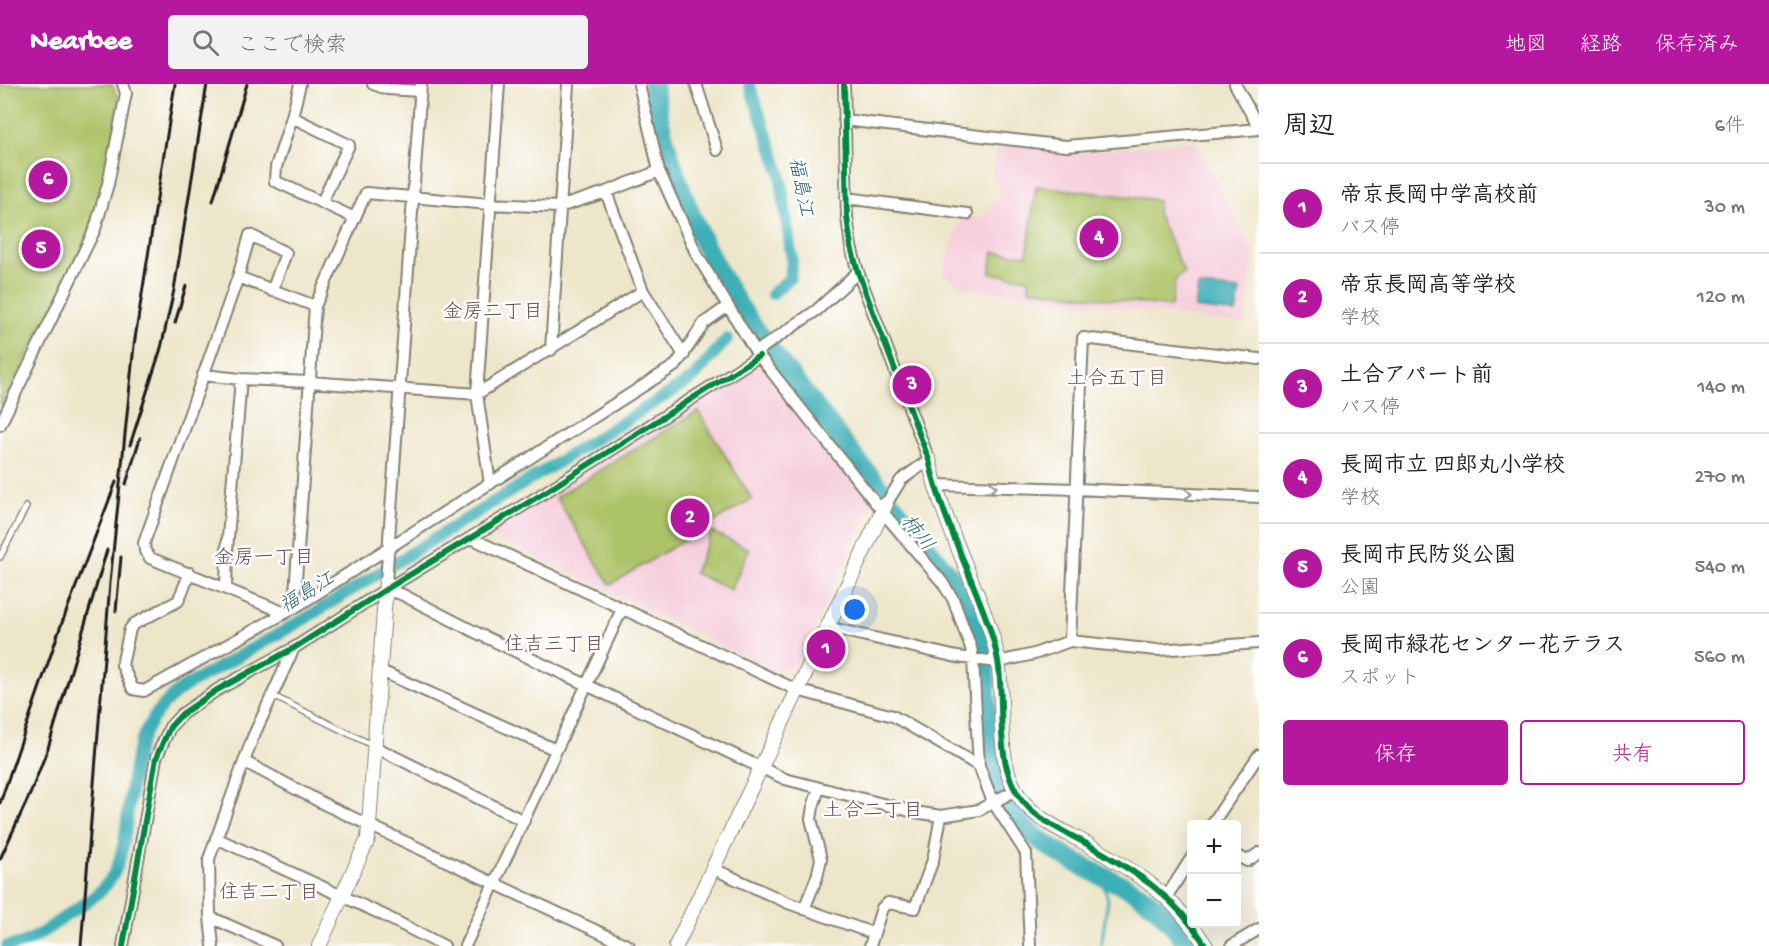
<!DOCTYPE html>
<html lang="ja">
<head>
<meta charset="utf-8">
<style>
  body { margin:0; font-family:"Gochi Hand","Klee One",sans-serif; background:#f2f2f2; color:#202124 }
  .controls { position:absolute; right:18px; bottom:18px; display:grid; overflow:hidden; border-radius:6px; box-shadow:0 6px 24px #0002 }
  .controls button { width:54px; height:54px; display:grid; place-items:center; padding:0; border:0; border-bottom:2px solid #e0e0e0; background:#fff; color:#202124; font:30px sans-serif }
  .you { position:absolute; left:855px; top:526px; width:21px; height:21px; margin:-15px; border:4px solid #fff; border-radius:50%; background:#1a73e8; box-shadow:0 0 0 9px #1a73e833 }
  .badge { display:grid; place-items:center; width:39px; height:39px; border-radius:50%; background:#b5179e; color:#fff; font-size:20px; font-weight:700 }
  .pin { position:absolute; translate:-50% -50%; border:3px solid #fff; box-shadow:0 2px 6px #0006 }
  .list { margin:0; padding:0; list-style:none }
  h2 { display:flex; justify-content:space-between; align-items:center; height:78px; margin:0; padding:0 24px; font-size:26px }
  h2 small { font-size:20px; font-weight:400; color:#757577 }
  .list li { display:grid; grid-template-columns:39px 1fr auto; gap:18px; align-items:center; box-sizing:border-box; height:90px; padding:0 24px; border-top:2px solid #e0e0e0 }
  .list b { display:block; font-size:22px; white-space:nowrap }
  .list p { margin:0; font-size:20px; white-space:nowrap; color:#757577 }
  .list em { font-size:20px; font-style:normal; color:#757577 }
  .actions { display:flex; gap:12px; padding:18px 24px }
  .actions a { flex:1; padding:14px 0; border:2px solid #b5179e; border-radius:6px; text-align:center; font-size:21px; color:#b5179e }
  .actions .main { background:#b5179e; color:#fff }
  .icon { flex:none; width:33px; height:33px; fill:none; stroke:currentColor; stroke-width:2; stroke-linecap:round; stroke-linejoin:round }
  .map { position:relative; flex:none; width:1259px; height:862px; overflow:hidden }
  header { display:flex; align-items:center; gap:36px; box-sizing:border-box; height:84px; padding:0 30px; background:#b5179e; color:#fff }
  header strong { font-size:28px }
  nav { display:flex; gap:33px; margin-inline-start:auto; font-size:21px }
  .search { width:420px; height:54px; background:#f2f2f2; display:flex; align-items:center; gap:15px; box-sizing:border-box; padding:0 21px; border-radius:6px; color:#757577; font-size:22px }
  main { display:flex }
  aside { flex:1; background:#fff }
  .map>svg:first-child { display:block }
  .built { fill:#f5cfdc }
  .green { fill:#adc368; stroke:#647042; stroke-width:1.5 }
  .water { fill:#3eafb7; stroke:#2d666a; stroke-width:1.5 }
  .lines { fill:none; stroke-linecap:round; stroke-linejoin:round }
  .stream { stroke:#3eafb7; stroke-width:3 }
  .canal { stroke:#3eafb7; stroke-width:12 }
  .river { stroke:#3eafb7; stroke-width:20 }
  .service-casing { stroke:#848173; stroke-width:8 }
  .minor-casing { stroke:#848173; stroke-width:14 }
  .tertiary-casing { stroke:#848173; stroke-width:16 }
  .service { stroke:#fff; stroke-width:5 }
  .minor { stroke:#fff; stroke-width:10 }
  .tertiary { stroke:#fff; stroke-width:14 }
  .rail { stroke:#1c1c1c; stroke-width:3 }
  .cycleway-casing { stroke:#fff; stroke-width:10 }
  .cycleway { stroke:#00873e; stroke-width:6 }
  .oneway { stroke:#999 }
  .labels { text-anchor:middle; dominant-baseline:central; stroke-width:5; stroke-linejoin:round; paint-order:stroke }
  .water-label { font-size:20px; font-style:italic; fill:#2d666a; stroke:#fff }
  .neighbourhood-label { font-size:20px; fill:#684e4a; stroke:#fff }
</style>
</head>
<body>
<header>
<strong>Nearbee</strong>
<div class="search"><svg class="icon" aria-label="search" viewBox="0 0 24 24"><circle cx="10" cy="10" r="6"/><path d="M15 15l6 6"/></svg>ここで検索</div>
<nav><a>地図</a><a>経路</a><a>保存済み</a></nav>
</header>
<main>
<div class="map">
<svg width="1259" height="862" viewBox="0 0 1259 862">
  <rect width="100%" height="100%" fill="#fff"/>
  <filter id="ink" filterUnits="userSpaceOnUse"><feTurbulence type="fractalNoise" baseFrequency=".0167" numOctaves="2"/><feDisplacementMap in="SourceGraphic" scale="12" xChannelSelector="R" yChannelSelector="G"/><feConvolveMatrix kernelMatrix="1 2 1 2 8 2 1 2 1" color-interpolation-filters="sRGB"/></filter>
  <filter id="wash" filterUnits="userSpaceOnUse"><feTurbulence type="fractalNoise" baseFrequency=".008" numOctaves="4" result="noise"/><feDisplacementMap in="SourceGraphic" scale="24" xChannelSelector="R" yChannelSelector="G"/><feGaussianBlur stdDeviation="1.35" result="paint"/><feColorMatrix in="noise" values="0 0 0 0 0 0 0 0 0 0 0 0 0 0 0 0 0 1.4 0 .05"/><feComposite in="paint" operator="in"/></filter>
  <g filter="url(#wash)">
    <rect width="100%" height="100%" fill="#ede6ca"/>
    <!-- built -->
    <path class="built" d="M1195,56L1254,172L1245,240L966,204L942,190L961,133L982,135L984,130L999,111L1000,106L991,92L996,58L1071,70Z
      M764,276L873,417L797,583L773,586L488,451Z"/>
    <!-- green -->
    <path class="green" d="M0,0H112L118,14L117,34L99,120L89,148L74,181L0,325Z
      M1036,102L1158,116L1157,129L1184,188L1175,197L1171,223L1029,205V195L990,189L993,168L1027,171Z
      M698,327L752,415L610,501L556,413Z
      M712,448L749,465L731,506L694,489Z"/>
    <!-- water -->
    <path class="water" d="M1198,202L1240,206L1236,229L1195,224Z"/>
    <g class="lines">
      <!-- stream -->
      <path class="stream" d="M1098,789L1106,808L1108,816L1101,862"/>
      <!-- canal -->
      <path class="canal" d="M749,0L780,88L792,177L790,194L772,210
        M7,862C30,860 44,847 63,834C78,823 98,813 109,797C120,783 123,762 126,745C133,688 132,640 184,603L303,536L676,305L693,294L727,255"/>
      <!-- river -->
      <path class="river" d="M653,0C662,67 695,150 730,208C761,258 800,303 836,350C876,399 915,449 955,499C967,520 977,542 982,566C992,620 978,678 1010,726C1030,755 1066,774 1098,790C1114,798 1131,803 1146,815C1164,828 1176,844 1188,862"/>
    </g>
  </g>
  <g filter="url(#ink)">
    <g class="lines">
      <defs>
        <path id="service" d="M0,473L26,423
          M273,612L374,662"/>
        <path id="minor" d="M300,0L292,33L276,83L275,97L355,134
          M373,0L387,5L420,7
          M639,0L659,87L697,171L756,268L882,427L942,498L953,515L971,564L973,575L979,682
          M696,0L717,66
          M844,0L847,133L851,163L858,188L929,376L901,396L886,420
          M1235,0L1259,44
          M292,33L349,61L322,118
          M844,36L1066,62L1259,45
          M606,108L643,207L684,271
          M846,114L967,130
          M238,193L315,222
          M272,207L286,169L250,151L238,193L144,459L145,467L150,474L285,529
          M551,266L568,0
          M756,268L817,226L858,188
          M203,291L241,295L309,298L477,310L643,207
          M0,341L95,145L108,100L122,30L126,9L123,0
          M490,400L477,310L499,0
          M935,401L1076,405L1259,413
          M471,454L797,606L893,632L979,682L993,718L1026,769L1030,862
          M190,489L178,517L134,540L130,545L122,581L133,605L144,607L294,524L676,281L704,239L728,222
          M386,498L421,0
          M226,504L227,466L241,295
          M385,506L401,510L479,550L785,695L914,728L941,732L979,726L1016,706
          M294,524L315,222L366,109L489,120L559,123L606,108L659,87
          M827,543L957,573L998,578L1034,570L1070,557L1157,566L1259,559
          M1070,557L1083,254L1259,275
          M381,587L556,666
          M375,663L524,737
          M245,678L328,722L629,862
          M1212,740L1259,671
          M216,754L381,830L444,862
          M1236,771L1247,777L1259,769
          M714,785L788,819L872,849
          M1167,812L1192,773
          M804,825L817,793L821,775L811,735L813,723L819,704
          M210,833L275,862
          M123,862L156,674L170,643L182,630L217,606L294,564L385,506L539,412L759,272
          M213,862L210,833L209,775L253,653L294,564
          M465,862L622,525
          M870,862L882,824L888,819L915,824L933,776L941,732
          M1231,862L1259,845"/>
        <path id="tertiary" d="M929,376C939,421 959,465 976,508C985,531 994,553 998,577C1006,625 991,687 1029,724C1046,740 1067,749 1087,760C1138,789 1174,811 1206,862
          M319,862L368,755L386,498
          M676,862L886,420"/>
      </defs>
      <!-- service casing -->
      <use href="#service" class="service-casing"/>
      <!-- minor casing -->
      <use href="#minor" class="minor-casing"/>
      <!-- tertiary casing -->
      <use href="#tertiary" class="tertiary-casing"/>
      <!-- service -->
      <use href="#service" class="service"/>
      <!-- minor -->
      <use href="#minor" class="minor"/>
      <!-- tertiary -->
      <use href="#tertiary" class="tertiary"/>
      <!-- rail -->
      <path class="rail" d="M213,117L247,0
        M175,239L186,202
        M130,361L161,264L174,206L207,0
        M126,400L140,354
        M116,527L121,473
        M0,719L60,544L116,398
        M0,775L31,708L48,664L107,466
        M81,862L110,499L134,261L175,0"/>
      <defs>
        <path id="cycleway" d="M844,0L847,133L851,163L858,188L929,376C939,421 959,465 976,508C985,531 994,553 998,577C1006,625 991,687 1029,724C1046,740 1067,749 1087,760C1138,789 1174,811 1206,862
          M123,862L156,674L170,643L182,630L217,606L294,564L385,506L539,412L759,272"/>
      </defs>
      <!-- cycleway casing -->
      <use href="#cycleway" class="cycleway-casing"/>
      <!-- cycleway -->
      <use href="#cycleway" class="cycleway"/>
    </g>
    <!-- one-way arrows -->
    <defs><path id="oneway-chevron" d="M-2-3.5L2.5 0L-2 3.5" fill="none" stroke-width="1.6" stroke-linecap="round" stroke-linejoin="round" transform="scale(1.5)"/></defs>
    <g class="oneway">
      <use href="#oneway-chevron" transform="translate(993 403) rotate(1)"/>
      <use href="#oneway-chevron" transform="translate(1188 410) rotate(3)"/>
    </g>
  </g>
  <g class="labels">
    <!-- water labels -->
    <g class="water-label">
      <text transform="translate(799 103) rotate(79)">福島江</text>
      <text transform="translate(916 450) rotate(52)">柿川</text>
      <text transform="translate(308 510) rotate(-31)">福島江</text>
    </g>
    <!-- neighbourhood labels -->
    <g class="neighbourhood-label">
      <text x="493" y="229">金房二丁目</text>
      <text x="1117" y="296">土合五丁目</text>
      <text x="264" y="475">金房一丁目</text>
      <text x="554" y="562">住吉三丁目</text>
      <text x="873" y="728">土合二丁目</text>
      <text x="269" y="810">住吉二丁目</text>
    </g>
  </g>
</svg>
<div class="controls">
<button>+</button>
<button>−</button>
</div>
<div class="you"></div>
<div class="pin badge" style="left:826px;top:565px">1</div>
<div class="pin badge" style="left:690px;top:434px">2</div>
<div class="pin badge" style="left:912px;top:301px">3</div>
<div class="pin badge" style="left:1099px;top:154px">4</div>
<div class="pin badge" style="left:41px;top:165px">5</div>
<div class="pin badge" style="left:48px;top:96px">6</div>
</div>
<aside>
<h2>周辺<small>6件</small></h2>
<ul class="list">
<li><span class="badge">1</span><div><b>帝京長岡中学高校前</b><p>バス停</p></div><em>30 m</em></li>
<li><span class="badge">2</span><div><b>帝京長岡高等学校</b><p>学校</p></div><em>120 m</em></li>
<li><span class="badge">3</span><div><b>土合アパート前</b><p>バス停</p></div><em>140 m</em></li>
<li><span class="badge">4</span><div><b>長岡市立 四郎丸小学校</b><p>学校</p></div><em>270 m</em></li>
<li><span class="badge">5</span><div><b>長岡市民防災公園</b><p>公園</p></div><em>540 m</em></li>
<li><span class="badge">6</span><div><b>長岡市緑花センター花テラス</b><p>スポット</p></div><em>560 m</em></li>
</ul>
<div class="actions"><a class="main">保存</a><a>共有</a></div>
</aside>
</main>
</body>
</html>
